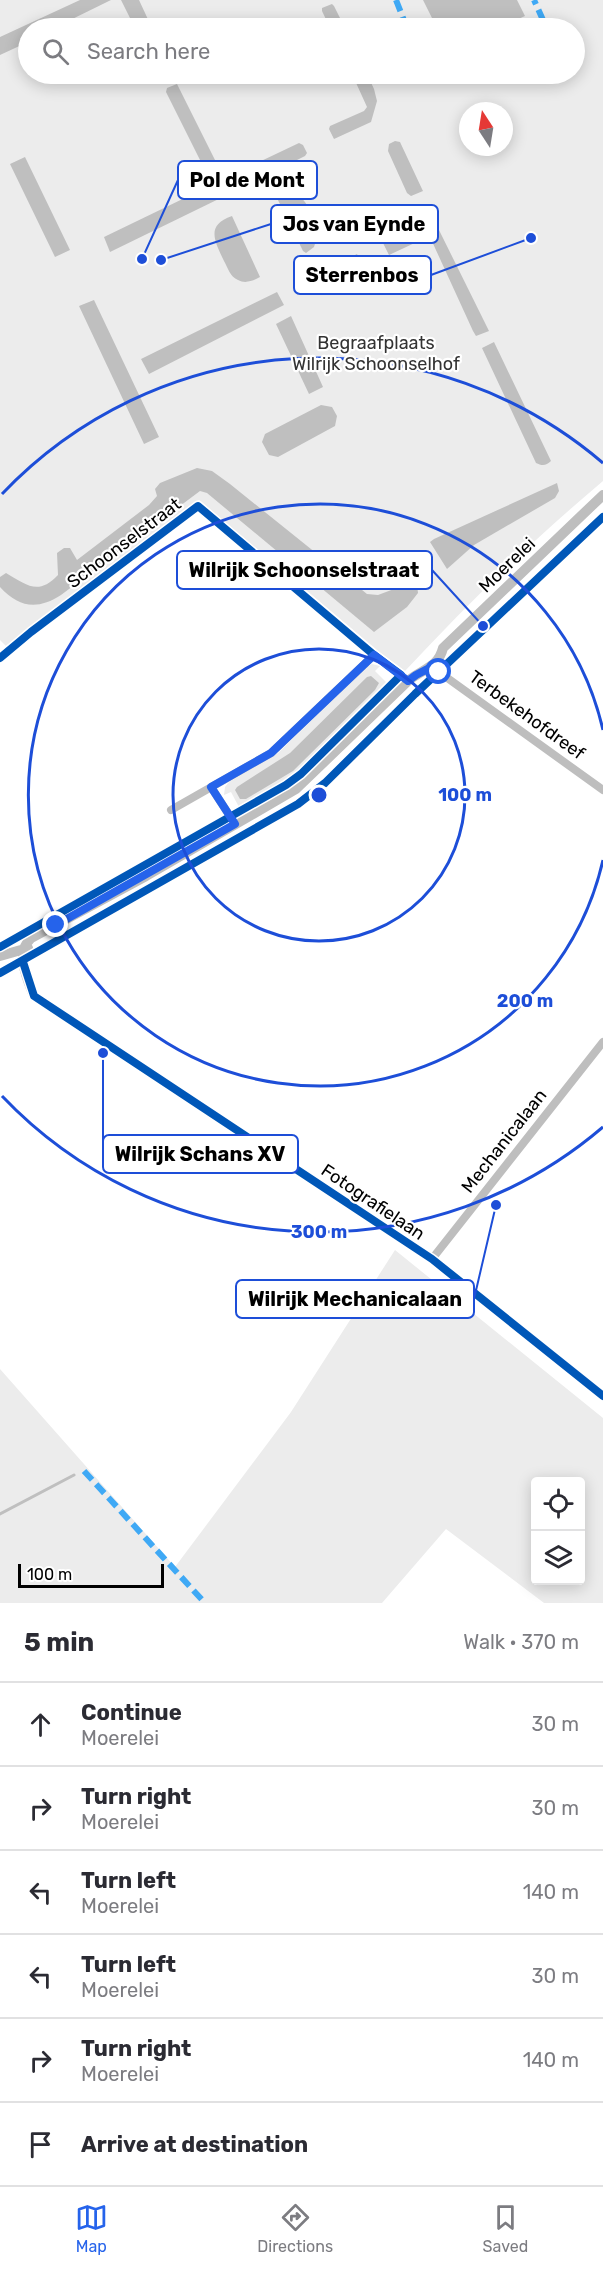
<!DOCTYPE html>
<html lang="en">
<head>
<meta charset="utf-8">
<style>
  body { margin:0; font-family:Rubik,sans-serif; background:#f7f7f7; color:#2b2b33 }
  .controls { position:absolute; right:18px; bottom:18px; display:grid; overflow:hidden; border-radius:6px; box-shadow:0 3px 15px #0003 }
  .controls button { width:54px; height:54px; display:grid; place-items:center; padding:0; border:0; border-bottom:2px solid #e1e1e2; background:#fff; color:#2b2b33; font:30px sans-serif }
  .compass { position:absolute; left:459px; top:102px; width:54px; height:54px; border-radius:50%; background:#fff; box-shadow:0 3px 15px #0003; rotate:348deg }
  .scale { position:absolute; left:18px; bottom:15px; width:146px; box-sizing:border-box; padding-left:6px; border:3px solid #000; border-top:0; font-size:16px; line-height:21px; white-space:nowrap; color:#000; -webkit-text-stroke:4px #fff; paint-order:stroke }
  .stop { position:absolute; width:18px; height:18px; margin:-14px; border:4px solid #2563eb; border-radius:50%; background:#fff }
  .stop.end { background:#2563eb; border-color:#fff; box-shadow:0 2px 6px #0008 }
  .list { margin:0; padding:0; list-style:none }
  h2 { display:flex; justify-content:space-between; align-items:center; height:78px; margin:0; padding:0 24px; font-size:26px }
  h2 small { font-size:20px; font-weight:400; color:#7c7c81 }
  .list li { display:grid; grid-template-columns:39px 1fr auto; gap:18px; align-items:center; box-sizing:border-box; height:84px; padding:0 24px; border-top:2px solid #e1e1e2 }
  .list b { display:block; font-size:22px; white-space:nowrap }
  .list p { margin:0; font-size:20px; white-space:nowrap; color:#7c7c81 }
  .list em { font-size:20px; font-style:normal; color:#7c7c81 }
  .icon { flex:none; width:33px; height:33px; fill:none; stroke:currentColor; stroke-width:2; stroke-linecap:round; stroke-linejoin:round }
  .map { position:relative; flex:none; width:603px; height:1603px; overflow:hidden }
  .search { position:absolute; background:#fff; box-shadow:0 3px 15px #0003; left:18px; right:18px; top:18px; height:66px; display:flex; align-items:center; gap:15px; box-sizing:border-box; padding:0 21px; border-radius:33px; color:#7c7c81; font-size:22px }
  .sheet { height:582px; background:#fff }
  nav { display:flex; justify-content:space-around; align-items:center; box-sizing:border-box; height:84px; border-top:2px solid #e1e1e2; background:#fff; font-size:16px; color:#7c7c81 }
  nav a { display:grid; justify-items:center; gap:3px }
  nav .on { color:#2563eb }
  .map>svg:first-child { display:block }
  .green { fill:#ececec; fill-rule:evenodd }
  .water { fill:#bfbfbf }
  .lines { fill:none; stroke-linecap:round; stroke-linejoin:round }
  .stream { stroke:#bfbfbf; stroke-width:3 }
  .minor { stroke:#bebebe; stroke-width:8 }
  .tertiary { stroke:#bebebe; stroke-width:10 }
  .quiet { stroke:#3fa9f5; stroke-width:6; stroke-dasharray:12 6; stroke-linecap:butt }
  .cycleway-casing { stroke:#fff; stroke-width:11 }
  .cycleway { stroke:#0057b8; stroke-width:8 }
  .route { stroke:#2563eb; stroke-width:8 }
  .ring { fill:none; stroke:#1d4ed8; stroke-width:3 }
  .labels { text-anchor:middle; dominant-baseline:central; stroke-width:4.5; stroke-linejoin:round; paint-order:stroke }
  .park-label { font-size:18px; fill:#333; stroke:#fff }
  .street-label { font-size:18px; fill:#000; stroke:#fff }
  .centre { fill:#1d4ed8; stroke:#fff; stroke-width:3 }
  .ring-label { font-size:18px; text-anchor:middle; font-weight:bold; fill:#1d4ed8; stroke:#fff; stroke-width:4.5; stroke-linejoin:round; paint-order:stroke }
  .leader { fill:none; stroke:#1d4ed8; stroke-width:2 }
  .callout-dot { fill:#1d4ed8; stroke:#fff; stroke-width:2 }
  .callout { fill:#fff; stroke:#1d4ed8; stroke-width:2 }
  .callout-label { font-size:20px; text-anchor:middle; font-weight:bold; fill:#000 }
</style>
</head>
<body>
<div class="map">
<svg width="603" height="1603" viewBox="0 0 603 1603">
  <rect width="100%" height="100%" fill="#fff"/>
  <!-- green -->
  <path class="green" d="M0,0H603V481C533,540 467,604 405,671L377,650L199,500L6,646L0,640ZM28,28H574V74H28ZM468,111H504V147H468Z
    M372,664L380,666L375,671L389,685L298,774L240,809L231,792L224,795L225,787L229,782L278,753L367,667Z
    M395,1250L603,1418V1603H544L446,1529L382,1603H0V1369L175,1567L291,1412ZM536,1482H580V1580H536Z"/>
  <!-- water -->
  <path class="water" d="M80,0H111L54,28H28V42L0,55V37Z
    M121,0H139L152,28H135Z
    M423,0H517L525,16L498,28H437Z
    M332,4L334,6L345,28H330L322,11V8Z
    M352,74H367L374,89L377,101L371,122L334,139L329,129L330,126L364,111L367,107Z
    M177,84L217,164L216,167L206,172L166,92L167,88Z
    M395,141L400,142L422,189L423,191L411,196L407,193L388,151L389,144Z
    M299,143L303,145L307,153L305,156L269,174H264L259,162Z
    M25,157L70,250L55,257L10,164Z
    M224,179L231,193L110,252L104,237Z
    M290,191C308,197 311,215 319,231L314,247L306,253L303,251L276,196Z
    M232,216L260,277C253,281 245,284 238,280C230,277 228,268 224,261C215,242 205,225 232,216Z
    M420,223L423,227L419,241L389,255L382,241Z
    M438,228L489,331L476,336L473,331L430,237V232Z
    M357,254L363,267L320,289L315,275Z
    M277,292L284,305L149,374L141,359Z
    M94,300L159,437L144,444L79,306Z
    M291,316L323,387L309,394L276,324Z
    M494,342L551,461C546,466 542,466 536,463L482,348Z
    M321,405L332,407L337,416L335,426L278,457L269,455L262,442L265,434Z
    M197,468L212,471L230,484L367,594L378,595L410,583L417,585L418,593L407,607L374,632L207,493L200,491L61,595C38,610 19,608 0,587V577L6,573C27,585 38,596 58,575L57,553L64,548H70L77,560L149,505L157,496L155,489L160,483Z
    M557,483L559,491L555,498L474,545L447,569L430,542L434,539Z
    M371,676L379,683L375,690L293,771L246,799H240L235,790L237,787L290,753L367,677Z"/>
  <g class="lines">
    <!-- stream -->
    <path class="stream" d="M0,1514L74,1475"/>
    <!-- minor -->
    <path class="minor" d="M0,658L31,632L198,506
      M435,665L439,672L603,790
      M211,787L235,824
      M171,810L271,753L374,655L408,681
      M34,996L432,1259L603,1396
      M432,1259L603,1042"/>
    <!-- tertiary -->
    <path class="tertiary" d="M0,956L28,948
      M34,996C27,978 15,953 31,938L146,876L296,789L408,681C422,669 438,668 443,648L603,495"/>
    <!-- quiet -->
    <path class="quiet" d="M396,0L407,28
      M526,28L543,20L534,0
      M425,74L426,77L433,74
      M84,1471L205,1603"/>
    <defs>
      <path id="cycleway" d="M0,658L31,632L198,506L374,655L401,675L301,774L286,785L0,947
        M23,962L34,996L432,1259L603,1396
        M0,973L298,804L325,783L415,694L603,517"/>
    </defs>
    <!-- cycleway casing -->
    <use href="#cycleway" class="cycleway-casing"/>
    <!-- cycleway -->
    <use href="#cycleway" class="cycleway"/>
  </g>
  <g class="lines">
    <!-- route -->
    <path class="route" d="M56,925L235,824L211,787L271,753L374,655L408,681L416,675L435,665L439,672"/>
  </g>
  <!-- distance rings -->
  <g class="ring">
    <circle cx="319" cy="795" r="146"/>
    <path d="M603 860A291 291 0 1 1 603 730"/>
    <path d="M603 1127A437 437 0 0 1 2 1096M2 494A437 437 0 0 1 603 463"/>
  </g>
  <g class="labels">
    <!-- park labels -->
    <g class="park-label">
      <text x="376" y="343">Begraafplaats<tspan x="376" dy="21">Wilrijk Schoonselhof</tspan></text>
    </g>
    <!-- street labels -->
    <g class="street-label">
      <text transform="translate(124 543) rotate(-37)">Schoonselstraat</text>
      <text transform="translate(507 565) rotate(-44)">Moerelei</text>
      <text transform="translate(527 715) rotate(36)">Terbekehofdreef</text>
      <text transform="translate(504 1141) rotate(-52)">Mechanicalaan</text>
      <text transform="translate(373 1202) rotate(34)">Fotografielaan</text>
    </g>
  </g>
  <circle cx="319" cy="795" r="9" class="centre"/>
  <g class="ring-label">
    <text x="465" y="801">100 m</text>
    <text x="525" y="1007">200 m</text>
    <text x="319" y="1238">300 m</text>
  </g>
  <!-- callouts -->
  <path class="leader" d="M142 259L178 180M161 260L271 224M531 238L431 275M483 626L432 570M103 1053L103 1154M496 1205L474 1299"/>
  <g class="callout-dot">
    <circle cx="142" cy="259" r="6"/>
    <circle cx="161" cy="260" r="6"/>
    <circle cx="531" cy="238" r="6"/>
    <circle cx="483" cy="626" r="6"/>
    <circle cx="103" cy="1053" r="6"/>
    <circle cx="496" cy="1205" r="6"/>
  </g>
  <g class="callout">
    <rect x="178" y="161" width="139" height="38" rx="6"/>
    <rect x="271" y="205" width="167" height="38" rx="6"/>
    <rect x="294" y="256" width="137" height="38" rx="6"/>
    <rect x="177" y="551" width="255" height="38" rx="6"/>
    <rect x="103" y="1135" width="195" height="38" rx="6"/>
    <rect x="236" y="1280" width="238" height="38" rx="6"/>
  </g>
  <g class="callout-label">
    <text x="247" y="187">Pol de Mont</text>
    <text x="354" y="231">Jos van Eynde</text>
    <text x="362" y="282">Sterrenbos</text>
    <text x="304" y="577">Wilrijk Schoonselstraat</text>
    <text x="200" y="1161">Wilrijk Schans XV</text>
    <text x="355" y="1306">Wilrijk Mechanicalaan</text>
  </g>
</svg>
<div class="controls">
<button><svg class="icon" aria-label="locate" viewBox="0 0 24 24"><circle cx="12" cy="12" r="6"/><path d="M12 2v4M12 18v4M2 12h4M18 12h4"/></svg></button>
<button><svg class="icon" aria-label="layers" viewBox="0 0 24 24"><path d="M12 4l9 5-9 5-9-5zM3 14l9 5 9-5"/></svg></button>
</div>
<svg class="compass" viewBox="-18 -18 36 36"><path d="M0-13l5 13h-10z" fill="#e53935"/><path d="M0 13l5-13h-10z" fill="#7c7c81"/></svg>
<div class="scale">100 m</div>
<div class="stop" style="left:439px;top:672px"></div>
<div class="stop end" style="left:56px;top:925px"></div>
<div class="search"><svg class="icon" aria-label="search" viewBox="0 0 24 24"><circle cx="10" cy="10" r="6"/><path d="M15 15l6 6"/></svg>Search here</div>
</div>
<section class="sheet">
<h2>5 min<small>Walk · 370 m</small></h2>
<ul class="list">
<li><svg class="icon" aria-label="ahead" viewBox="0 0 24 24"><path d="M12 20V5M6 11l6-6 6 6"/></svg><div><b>Continue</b><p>Moerelei</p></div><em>30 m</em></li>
<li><svg class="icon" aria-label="right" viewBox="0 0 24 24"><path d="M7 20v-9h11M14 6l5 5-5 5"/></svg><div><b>Turn right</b><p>Moerelei</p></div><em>30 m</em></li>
<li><svg class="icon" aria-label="left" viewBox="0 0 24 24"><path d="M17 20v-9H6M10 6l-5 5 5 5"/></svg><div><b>Turn left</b><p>Moerelei</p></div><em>140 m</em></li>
<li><svg class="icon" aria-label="left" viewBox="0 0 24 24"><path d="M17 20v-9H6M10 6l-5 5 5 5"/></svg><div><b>Turn left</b><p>Moerelei</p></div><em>30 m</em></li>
<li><svg class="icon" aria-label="right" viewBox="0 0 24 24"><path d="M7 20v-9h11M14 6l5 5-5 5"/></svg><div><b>Turn right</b><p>Moerelei</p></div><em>140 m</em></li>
<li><svg class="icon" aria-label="arrive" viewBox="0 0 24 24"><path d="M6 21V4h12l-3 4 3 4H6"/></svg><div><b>Arrive at destination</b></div></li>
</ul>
</section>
<nav>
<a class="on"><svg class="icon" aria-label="map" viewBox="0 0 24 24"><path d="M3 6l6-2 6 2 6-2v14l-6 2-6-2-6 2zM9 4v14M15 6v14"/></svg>Map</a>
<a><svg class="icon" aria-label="directions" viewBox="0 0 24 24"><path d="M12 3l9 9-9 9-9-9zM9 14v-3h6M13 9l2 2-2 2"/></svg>Directions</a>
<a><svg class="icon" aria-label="saved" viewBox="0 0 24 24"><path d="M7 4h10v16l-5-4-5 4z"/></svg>Saved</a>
</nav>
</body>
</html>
